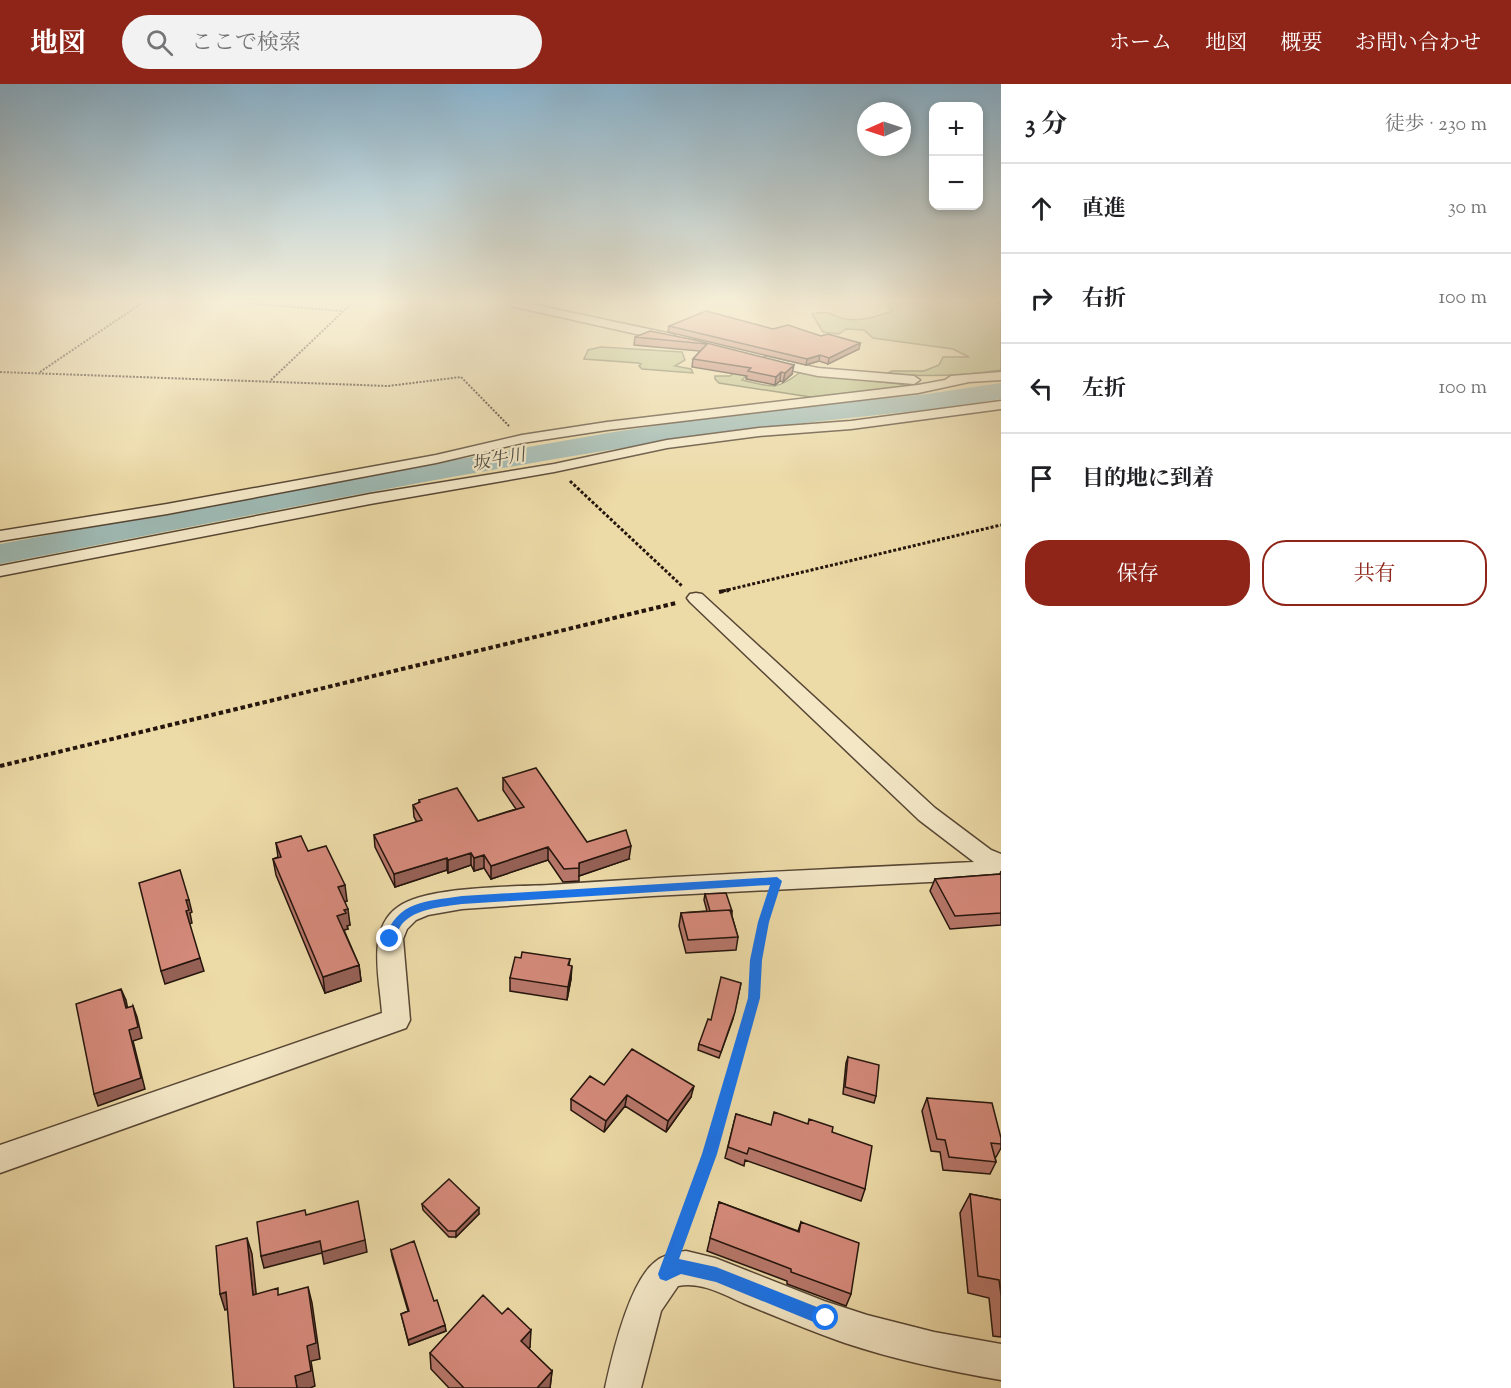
<!DOCTYPE html>
<html lang="ja">
<head>
<meta charset="utf-8">
<style>
  body { margin:0; font-family:"Sorts Mill Goudy","Noto Serif JP",serif; background:#f2f2f2; color:#202124 }
  .controls { position:absolute; right:18px; top:18px; display:grid; overflow:hidden; border-radius:12px; box-shadow:0 3px 9px #0003 }
  .controls button { width:54px; height:54px; display:grid; place-items:center; padding:0; border:0; border-bottom:2px solid #e0e0e0; background:#fff; color:#202124; font:30px sans-serif }
  .compass { position:absolute; left:857px; top:18px; width:54px; height:54px; border-radius:50%; background:#fff; box-shadow:0 3px 9px #0003; rotate:267deg }
  .stop { position:absolute; width:18px; height:18px; margin:-14px; border:4px solid #1a73e8; border-radius:50%; background:#fff }
  .stop.end { background:#1a73e8; border-color:#fff; box-shadow:0 2px 6px #0008 }
  .list { margin:0; padding:0; list-style:none }
  h2 { display:flex; justify-content:space-between; align-items:center; height:78px; margin:0; padding:0 24px; font-size:26px }
  h2 small { font-size:20px; font-weight:400; color:#757577 }
  .list li { display:grid; grid-template-columns:39px 1fr auto; gap:18px; align-items:center; box-sizing:border-box; height:90px; padding:0 24px; border-top:2px solid #e0e0e0 }
  .list b { display:block; font-size:22px; white-space:nowrap }
  .list em { font-size:20px; font-style:normal; color:#757577 }
  .actions { display:flex; gap:12px; padding:18px 24px }
  .actions a { flex:1; padding:14px 0; border:2px solid #8f2418; border-radius:24px; text-align:center; font-size:21px; color:#8f2418 }
  .actions .main { background:#8f2418; color:#fff }
  .icon { flex:none; width:33px; height:33px; fill:none; stroke:currentColor; stroke-width:2; stroke-linecap:round; stroke-linejoin:round }
  .map { position:relative; flex:none; width:1001px; height:1304px; overflow:hidden }
  header { display:flex; align-items:center; gap:36px; box-sizing:border-box; height:84px; padding:0 30px; background:#8f2418; color:#fff }
  header strong { font-size:28px }
  nav { display:flex; gap:33px; margin-inline-start:auto; font-size:21px }
  .search { width:420px; height:54px; background:#f2f2f2; display:flex; align-items:center; gap:15px; box-sizing:border-box; padding:0 21px; border-radius:33px; color:#757577; font-size:22px }
  main { display:flex }
  aside { flex:1; background:#fff }
  .map>svg:first-child { display:block }
  .green { fill:#b9bf86; stroke:#6f6a4a; stroke-width:1.5 }
  .lines { fill:none; stroke-linecap:round; stroke-linejoin:round }
  .river { fill:#9db8b2; fill-rule:evenodd }
  .minor-casing { stroke:#574634; stroke-width:3 }
  .path-far4 { stroke:#25150d; stroke-width:2; stroke-dasharray:2 1.5; stroke-linecap:butt }
  .path-far3 { stroke:#25150d; stroke-width:3; stroke-dasharray:3 2; stroke-linecap:butt }
  .path-far2 { stroke:#25150d; stroke-width:4; stroke-dasharray:4.5 3; stroke-linecap:butt }
  .path-far1 { stroke:#25150d; stroke-width:4.5; stroke-dasharray:5 4; stroke-linecap:butt }
  .path { stroke:#25150d; stroke-width:6; stroke-dasharray:7 4.5; stroke-linecap:butt }
  .minor { fill:#f3e7c6; fill-rule:evenodd }
  .wall { fill:#b7776a; stroke:#25150d; stroke-width:1.5 }
  .shaded-wall { fill:#956156; stroke:#25150d; stroke-width:1.5 }
  .building { fill:#d58a7b; stroke:#25150d; stroke-width:1.5 }
  .route { fill:#1a73e8 }
  .labels { text-anchor:middle; dominant-baseline:central; stroke-width:4.5; stroke-linejoin:round; paint-order:stroke }
  .far-water-label { font-size:18px; font-style:italic; fill:#4f4e47; stroke:#f3e7c6 }
</style>
</head>
<body>
<header>
<strong>地図</strong>
<div class="search"><svg class="icon" aria-label="search" viewBox="0 0 24 24"><circle cx="10" cy="10" r="6"/><path d="M15 15l6 6"/></svg>ここで検索</div>
<nav><a>ホーム</a><a>地図</a><a>概要</a><a>お問い合わせ</a></nav>
</header>
<main>
<div class="map">
<svg width="1001" height="1304" viewBox="0 0 1001 1304">
  <rect width="100%" height="100%" fill="#ecdaa7"/>
  <filter id="stains"><feTurbulence type="fractalNoise" baseFrequency=".00333" numOctaves="4"/><feColorMatrix values="0 0 0 0 .2 0 0 0 0 .09 0 0 0 0 .02 0 0 0 .5 -.17"/></filter>
  <radialGradient id="worn" r=".72"><stop offset=".6" stop-color="#630" stop-opacity="0"/><stop offset="1" stop-color="#630" stop-opacity=".3"/></radialGradient>
  <!-- green -->
  <path class="green" d="M892,219H1001V286C962,292 926,293 886,290L892,287H924L939,281L943,273H969L953,265L873,254L864,246L846,245L839,250L823,248L812,230C833,226 828,231 845,235C862,238 877,232 893,227L886,222Z
    M601,263L682,268L685,276L675,282L691,285L693,289L642,285L639,282L641,280L638,279L584,275L588,266Z
    M748,278L758,280L742,296C770,302 775,308 799,289L901,300L907,302L817,314L719,299L715,295V292H730Z"/>
  <g class="lines">
    <!-- river -->
    <path class="river" d="M1001,299V315C902,331 802,337 702,352C467,386 234,435 0,480V460L351,394L614,348L739,329L927,310Z"/>
    <defs>
      <path id="minor" d="M506,219H526L672,250L678,254L672,258L511,222Z
        M767,273L818,284L914,292L920,296L914,300L818,292L763,280V274Z
        M1001,288V296L969,298L918,309L607,346L522,359L436,379L167,430L0,457V447L167,420L436,371L522,351L607,338L918,301L945,296L951,292Z
        M1001,317V325L851,345L759,352L667,364L554,388L370,420L0,492V482L370,410L554,380L667,356L759,344L851,337Z
        M696,509L702,510L935,724L991,766L1001,770V791L988,795L652,812L462,825L428,831L416,836L407,845L403,855L410,936L406,944L0,1089V1061L382,929C380,897 366,845 398,823C427,802 512,803 549,801C691,791 833,785 974,778L919,736L690,518L687,514L690,510Z
        M686,1167L715,1174L824,1217L867,1231L934,1248L1001,1260V1296C948,1287 896,1276 845,1259C811,1247 777,1233 743,1219C723,1210 700,1197 678,1202L661,1227L641,1304H605C612,1272 629,1198 655,1178C663,1171 675,1168 686,1167Z"/>
    </defs>
    <!-- minor casing -->
    <use href="#minor" class="minor-casing"/>
    <!-- path-far4 -->
    <path class="path-far4" d="M245,219L342,227
      M0,288L388,302L461,293L509,342
      M40,288L142,219
      M271,296L352,219"/>
    <!-- path-far3 -->
    <path class="path-far3" d="M570,397L683,503
      M723,507L1001,441"/>
    <!-- path-far2 -->
    <path class="path-far2" d="M719,508L729,506
      M0,682L676,519"/>
    <!-- path-far1 -->
    <path class="path-far1" d="M737,973L754,914L756,875L770,816"/>
    <!-- path -->
    <path class="path" d="M679,1155L709,1070L737,971"/>
    <!-- minor -->
    <use href="#minor" class="minor"/>
  </g>
  <!-- wall -->
  <path class="wall" d="M669,242L773,245L860,259L859,265L828,280L819,277L806,281L668,248Z
    M635,253L695,256L792,290L783,298L780,297L775,301L746,295L747,292L692,283L693,275L700,267L634,261Z
    M503,694L587,758L629,775L579,792V797L563,798L548,776L491,795L484,784L474,787L471,781L448,789L447,786L395,803L375,763L374,751L417,738L414,733L413,721L419,719V716L478,737L516,725L503,706Z
    M276,759L308,767L347,817L345,818L350,841L347,842L348,845L344,846L359,881L361,897L325,909L276,791L273,775L278,773Z
    M1001,787V841L950,845L930,807L935,795L1000,790Z
    M705,810L732,827V832L738,853L736,866L686,869L679,842L681,829L707,827L704,816Z
    M521,874L570,875L569,881L571,895L567,916L510,907V894Z
    M741,899L733,935L719,974L698,966L699,960L711,936Z
    M848,973L876,1012L874,1019L843,1010L846,979Z
    M604,1001L691,1013L666,1048L625,1022L604,1048L571,1026V1015Z
    M927,1014L1001,1054V1064L996,1073H995L996,1078L990,1090L943,1086L940,1068L931,1067L922,1027Z
    M736,1030L771,1041L832,1048L865,1105L861,1117L745,1076L744,1082L725,1074Z
    M970,1110L1001,1116V1253L993,1252L989,1214L968,1209L960,1129Z
    M719,1118L798,1147L801,1138L851,1210L846,1222L787,1200V1197L707,1167Z
    M422,1120L479,1130L456,1153H449L423,1126Z
    M391,1166L434,1217L446,1247L409,1261L401,1230L408,1227L392,1172Z
    M530,1263L529,1265L552,1287L550,1304H449L431,1285L430,1269Z"/>
  <!-- shaded-wall -->
  <path class="shaded-wall" d="M860,259L859,265L828,280L829,274Z
    M820,271L819,277L806,281L807,275Z
    M794,281L792,290L783,298L785,289Z
    M781,288L780,297L775,301L776,293Z
    M631,762L629,775L579,792V779Z
    M548,763V776L491,795V782Z
    M471,769V781L448,789V776Z
    M484,771V784L474,787V774Z
    M447,774V786L395,803L394,790Z
    M345,801L347,817L340,819L338,803Z
    M186,816H189L192,828L190,829L192,839L189,840L186,827Z
    M348,825L350,841L347,842L348,845L339,847L337,832L344,826Z
    M200,874L204,887L165,900L161,887Z
    M359,881L361,897L325,909L323,893Z
    M572,882L571,895L567,916L568,903Z
    M121,905L126,916L130,936L126,924Z
    M133,922L137,933L142,954L133,957L145,1005L98,1022L94,1010L129,946Z
    M694,1002L691,1013L666,1048L668,1037Z
    M627,1011L625,1022L604,1048L606,1037Z
    M479,1124V1130L456,1153V1147Z
    M247,1154L252,1170L258,1227L253,1211Z
    M365,1156L367,1168L324,1180L322,1169L264,1184L261,1172L320,1157Z
    M308,1203L312,1219L320,1275L311,1277L315,1302L310,1304H297L295,1292L307,1262Z
    M226,1208L231,1224L225,1226L220,1210Z
    M445,1241L446,1247L409,1261L408,1256Z
    M531,1246L530,1263L521,1274V1257Z
    M552,1287L550,1304H537Z"/>
  <!-- building -->
  <path class="building" d="M706,227L773,245L788,241L821,252L828,250L860,259L829,274L820,271L807,275L669,242Z
    M650,247L695,256L794,281L785,289L781,288L776,293L748,287L751,284L693,275L707,260L635,253Z
    M536,684L587,758L626,746L631,762L579,779V784L564,785L548,763L491,782L484,771L474,774L471,769L448,776L447,774L394,790L374,751L422,736L413,721L420,718L419,716L457,704L478,737L524,723L503,694Z
    M301,752L308,767L326,762L345,801L338,803L348,825L344,826L346,829L337,832L359,881L323,893L273,775L281,773L276,759Z
    M180,786L189,816H186L189,826L186,827L200,874L161,887L139,799Z
    M1001,790V829L955,832L935,795Z
    M726,809L732,827H730V826L710,827L705,810Z
    M730,826L738,853L688,856L681,829Z
    M522,868L570,875L568,881L572,882L568,903L510,894L515,873L521,874Z
    M721,893L741,899L735,928L721,968L699,960L708,935L711,936Z
    M121,905L126,924L133,922L138,943L129,946L141,994L94,1010L76,920Z
    M632,965L694,1002L668,1037L627,1011L606,1037L571,1015L590,992L604,1001Z
    M848,973L879,981L876,1012L845,1003Z
    M927,1014L992,1019L1001,1054V1060L991,1059L996,1078L949,1073L945,1056L937,1055Z
    M774,1028L808,1040L809,1035L833,1043L832,1048L872,1062L865,1105L749,1064L747,1070L728,1063L736,1030L771,1041Z
    M449,1095L479,1124L456,1147H448L422,1120Z
    M970,1110L1001,1116V1211L999,1196L978,1192Z
    M358,1117L365,1156L322,1168L320,1157L261,1172L257,1138L305,1126L306,1131Z
    M719,1118L799,1148L801,1138L859,1159L851,1210L791,1188V1185L710,1154Z
    M247,1154L253,1211L278,1204V1211L308,1203L316,1259L307,1262L311,1287L295,1292L297,1304H234L226,1208L220,1210L216,1162Z
    M414,1157L434,1217L437,1216L445,1241L408,1256L401,1230L409,1227L391,1166Z
    M483,1211L502,1230L508,1224L531,1246L521,1257L552,1287L537,1304H464L430,1269Z"/>
  <!-- sky -->
  <linearGradient id="sky" x2="0" y2="1"><stop stop-color="#8ab6d2"/><stop offset="0.54" stop-color="#f6eed7"/><stop offset="1" stop-color="#f6eed7" stop-opacity="0"/></linearGradient>
  <rect width="1001" height="402" fill="url(#sky)"/>
  <!-- route -->
  <path class="route" d="M777,793L782,797L769,838L762,876L760,914L717,1070L679,1175L716,1183L832,1229L834,1234L832,1240L826,1243L716,1198L681,1190L666,1197L660,1195L658,1190L702,1070L748,914L750,876L758,838L770,801L462,820C442,823 416,824 402,840C398,845 397,852 394,858H385L384,855C399,816 424,818 462,812Z"/>
  <g class="labels">
    <!-- far-water labels -->
    <g class="far-water-label">
      <text transform="translate(499 377) rotate(-11)">坂牛川</text>
    </g>
  </g>
  <rect width="100%" height="100%" filter="url(#stains)"/>
  <rect width="100%" height="100%" fill="url(#worn)"/>
</svg>
<div class="controls">
<button>+</button>
<button>−</button>
</div>
<svg class="compass" viewBox="-18 -18 36 36"><path d="M0-13l5 13h-10z" fill="#e53935"/><path d="M0 13l5-13h-10z" fill="#757577"/></svg>
<div class="stop" style="left:826px;top:1234px"></div>
<div class="stop end" style="left:390px;top:855px"></div>
</div>
<aside>
<h2>3 分<small>徒歩 · 230 m</small></h2>
<ul class="list">
<li><svg class="icon" aria-label="ahead" viewBox="0 0 24 24"><path d="M12 20V5M6 11l6-6 6 6"/></svg><div><b>直進</b></div><em>30 m</em></li>
<li><svg class="icon" aria-label="right" viewBox="0 0 24 24"><path d="M7 20v-9h11M14 6l5 5-5 5"/></svg><div><b>右折</b></div><em>100 m</em></li>
<li><svg class="icon" aria-label="left" viewBox="0 0 24 24"><path d="M17 20v-9H6M10 6l-5 5 5 5"/></svg><div><b>左折</b></div><em>100 m</em></li>
<li><svg class="icon" aria-label="arrive" viewBox="0 0 24 24"><path d="M6 21V4h12l-3 4 3 4H6"/></svg><div><b>目的地に到着</b></div></li>
</ul>
<div class="actions"><a class="main">保存</a><a>共有</a></div>
</aside>
</main>
</body>
</html>
